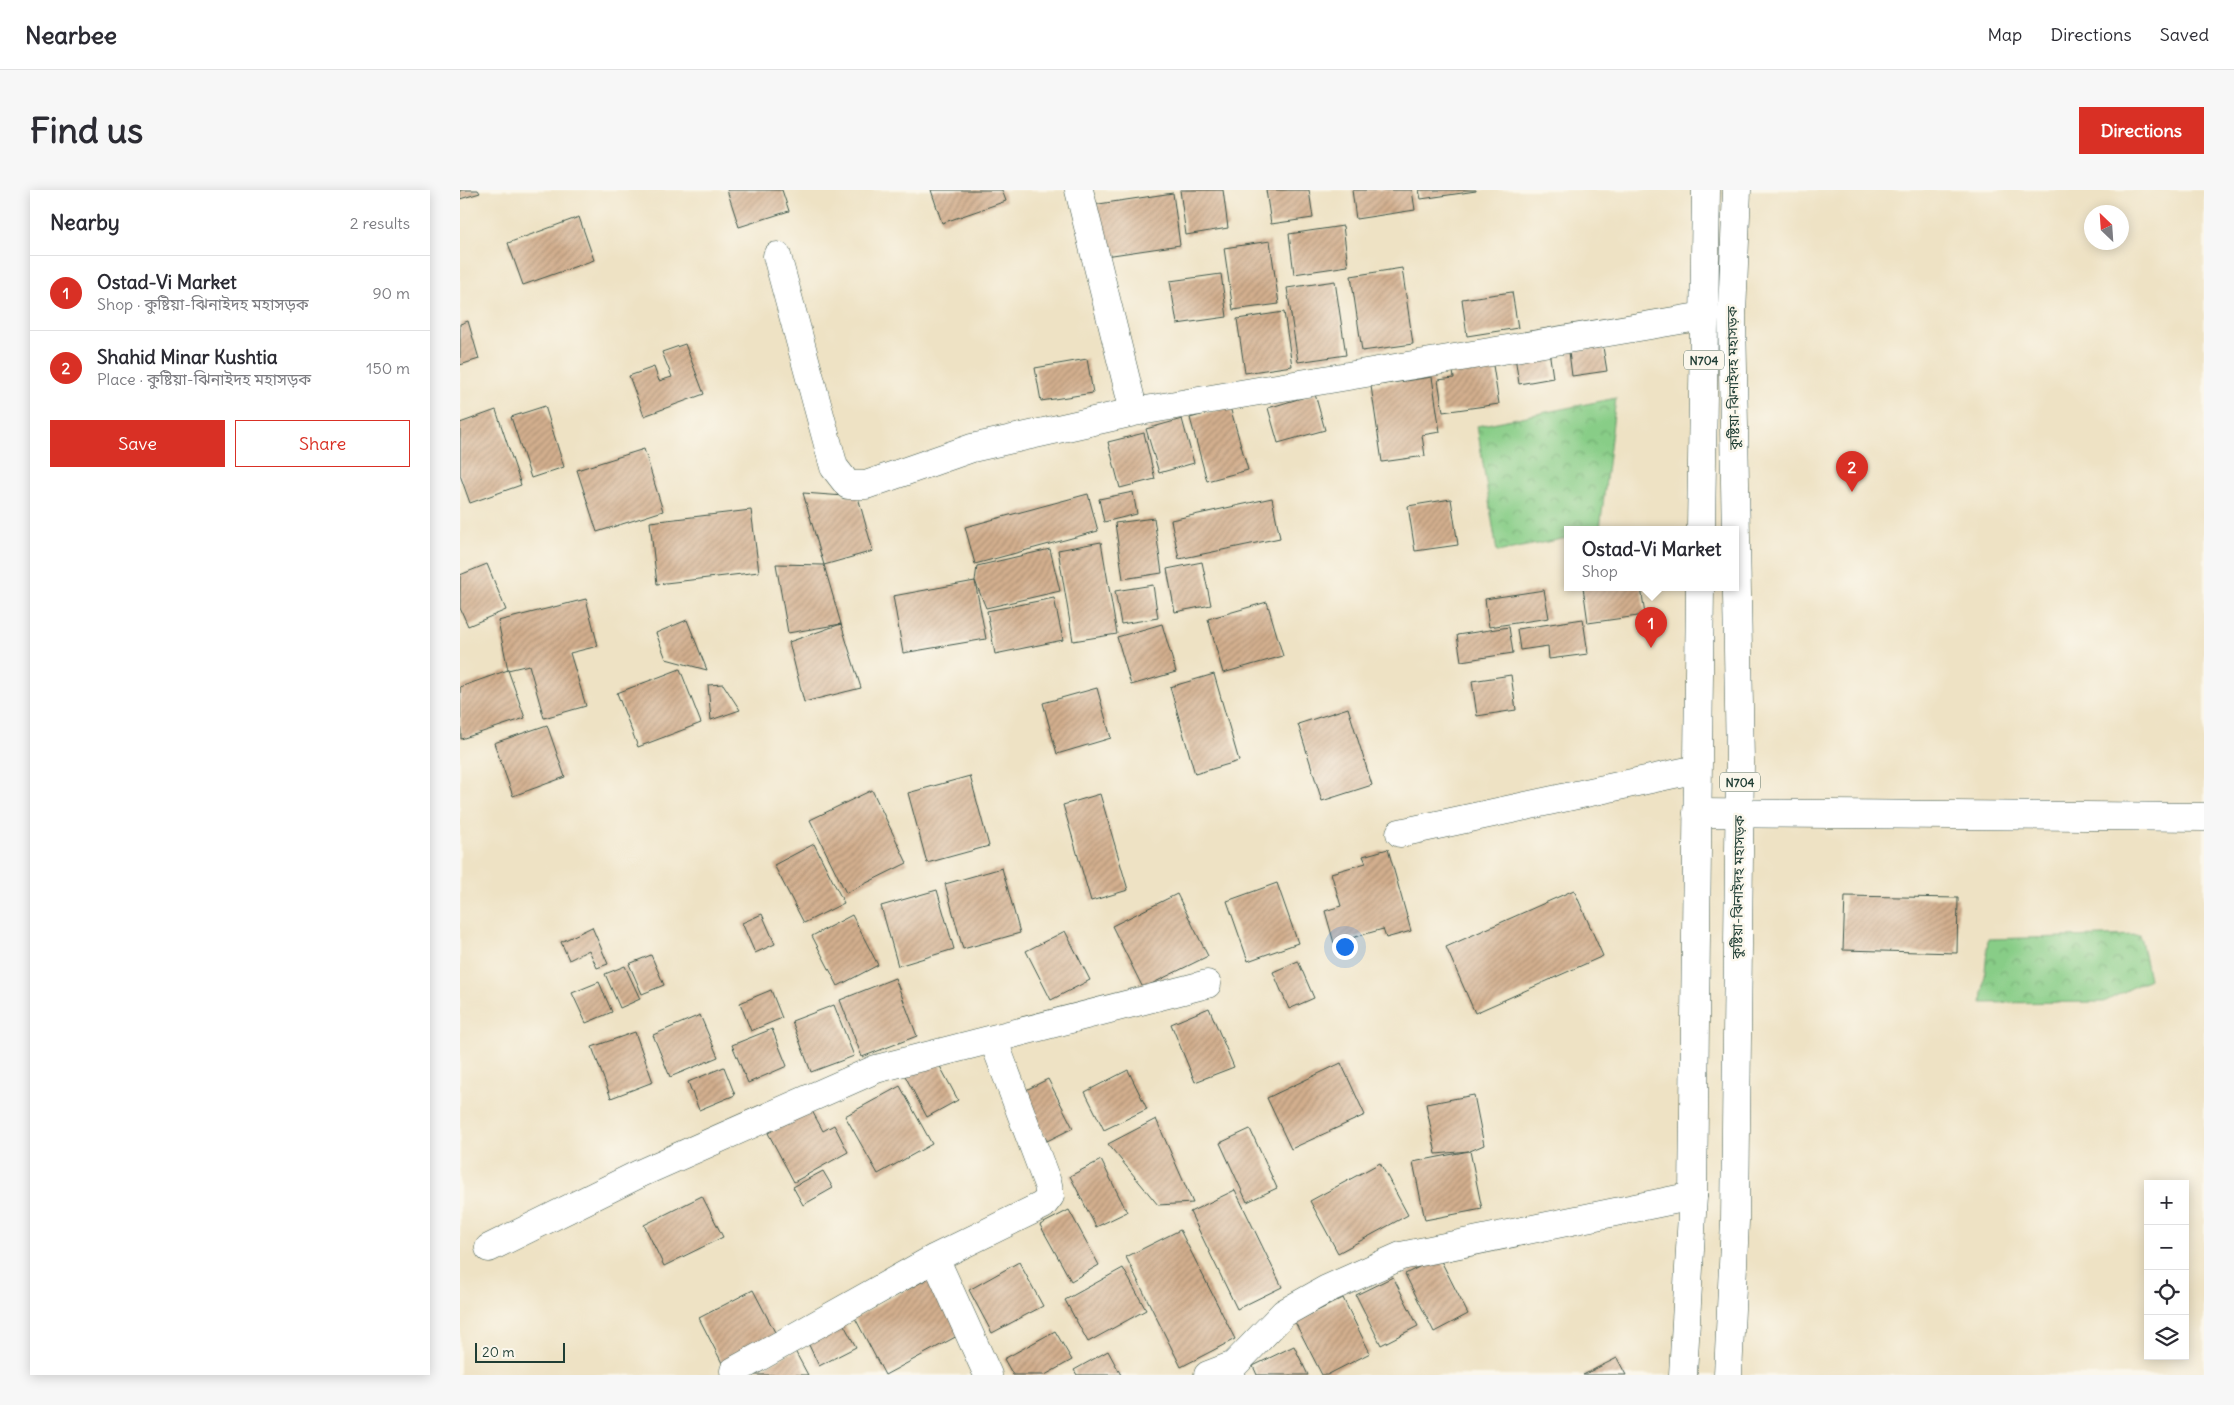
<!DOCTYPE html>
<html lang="en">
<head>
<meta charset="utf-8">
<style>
  body { margin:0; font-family:Delius,"Noto Sans Bengali",sans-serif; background:#f7f7f7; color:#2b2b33 }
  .controls { position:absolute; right:15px; bottom:15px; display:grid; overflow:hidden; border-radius:0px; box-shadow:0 2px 12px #0003 }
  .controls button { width:45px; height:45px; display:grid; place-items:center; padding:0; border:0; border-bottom:1px solid #e1e1e2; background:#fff; color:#2b2b33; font:25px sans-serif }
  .compass { position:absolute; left:1624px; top:15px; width:45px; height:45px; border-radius:50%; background:#fff; box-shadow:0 2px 12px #0003; rotate:335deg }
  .scale { position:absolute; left:15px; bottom:12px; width:90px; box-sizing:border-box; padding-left:5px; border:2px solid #1f3d34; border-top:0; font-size:14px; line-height:18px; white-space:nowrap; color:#1f3d34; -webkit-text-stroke:4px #fbf7ec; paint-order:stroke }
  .you { position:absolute; left:884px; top:756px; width:18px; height:18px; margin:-12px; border:4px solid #fff; border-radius:50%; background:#1a73e8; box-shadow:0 0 0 8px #1a73e833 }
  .badge { display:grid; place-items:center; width:32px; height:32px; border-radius:50%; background:#d93025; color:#fff; font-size:16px; font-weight:700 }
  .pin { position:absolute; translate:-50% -41px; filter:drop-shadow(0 1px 2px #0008) }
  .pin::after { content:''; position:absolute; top:26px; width:18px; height:15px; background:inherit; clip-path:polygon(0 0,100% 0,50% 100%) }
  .popup { position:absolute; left:1104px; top:336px; width:175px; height:65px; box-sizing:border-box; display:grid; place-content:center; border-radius:0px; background:#fff; filter:drop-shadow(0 1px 4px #0005); font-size:16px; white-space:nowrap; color:#7c7c81 }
  .popup b { font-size:19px; color:#2b2b33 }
  .popup::after { content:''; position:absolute; left:50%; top:100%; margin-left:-10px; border:10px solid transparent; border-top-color:#fff }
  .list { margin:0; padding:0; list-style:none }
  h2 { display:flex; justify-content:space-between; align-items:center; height:65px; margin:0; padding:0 20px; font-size:21px }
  h2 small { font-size:16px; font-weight:400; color:#7c7c81 }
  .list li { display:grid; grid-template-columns:32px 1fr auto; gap:15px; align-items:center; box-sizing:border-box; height:75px; padding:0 20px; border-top:1px solid #e1e1e2 }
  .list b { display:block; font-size:19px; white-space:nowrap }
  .list p { margin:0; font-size:16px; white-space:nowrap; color:#7c7c81 }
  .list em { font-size:16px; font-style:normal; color:#7c7c81 }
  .actions { display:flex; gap:10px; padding:15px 20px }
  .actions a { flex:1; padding:11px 0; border:1px solid #d93025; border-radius:0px; text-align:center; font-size:18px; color:#d93025 }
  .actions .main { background:#d93025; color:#fff }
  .icon { flex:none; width:28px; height:28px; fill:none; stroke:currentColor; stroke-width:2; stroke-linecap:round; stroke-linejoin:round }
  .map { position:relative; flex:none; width:1744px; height:1185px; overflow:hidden; border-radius:0px }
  header { display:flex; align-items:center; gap:30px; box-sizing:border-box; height:70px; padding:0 25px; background:#fff; border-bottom:1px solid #e1e1e2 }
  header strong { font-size:24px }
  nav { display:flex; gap:28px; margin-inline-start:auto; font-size:18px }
  .intro { display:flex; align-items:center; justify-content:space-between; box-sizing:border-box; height:120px; padding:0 30px }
  h1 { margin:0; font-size:35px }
  .button { padding:12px 22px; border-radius:0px; background:#d93025; color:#fff; font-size:18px; font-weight:700 }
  main { display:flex; gap:30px; padding:0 30px }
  aside { flex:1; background:#fff; border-radius:0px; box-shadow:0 2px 12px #0003 }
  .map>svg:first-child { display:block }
  .park { fill:url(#park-crowns); stroke:#54855e }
  .building { fill:url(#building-hatch) }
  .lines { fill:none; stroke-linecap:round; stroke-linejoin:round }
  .minor-casing { stroke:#3e564a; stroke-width:29 }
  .highway-casing { stroke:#3e564a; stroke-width:29 }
  .minor { stroke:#fff; stroke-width:28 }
  .highway { stroke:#fff; stroke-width:28 }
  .labels { text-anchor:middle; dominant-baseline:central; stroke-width:5; stroke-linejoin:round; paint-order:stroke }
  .shield { fill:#fbf7ec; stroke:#61756b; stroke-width:1 }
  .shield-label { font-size:12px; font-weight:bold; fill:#1f3d34 }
  .street-label { font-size:14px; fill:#1f3d34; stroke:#fbf7ec }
</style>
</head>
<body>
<header>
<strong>Nearbee</strong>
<nav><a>Map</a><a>Directions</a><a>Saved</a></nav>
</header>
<div class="intro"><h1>Find us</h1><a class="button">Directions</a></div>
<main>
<aside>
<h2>Nearby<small>2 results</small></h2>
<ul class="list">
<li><span class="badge">1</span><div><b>Ostad-Vi Market</b><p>Shop · কুষ্টিয়া-ঝিনাইদহ মহাসড়ক</p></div><em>90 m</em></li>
<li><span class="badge">2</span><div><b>Shahid Minar Kushtia</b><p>Place · কুষ্টিয়া-ঝিনাইদহ মহাসড়ক</p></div><em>150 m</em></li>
</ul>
<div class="actions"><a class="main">Save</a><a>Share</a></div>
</aside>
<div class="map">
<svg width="1744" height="1185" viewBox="0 0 1744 1185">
  <defs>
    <pattern id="park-crowns" width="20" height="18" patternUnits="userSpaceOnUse" patternTransform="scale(1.25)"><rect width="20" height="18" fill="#88cd87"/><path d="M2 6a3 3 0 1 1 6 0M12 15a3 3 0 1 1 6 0" fill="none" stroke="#6fa86f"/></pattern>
    <pattern id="building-hatch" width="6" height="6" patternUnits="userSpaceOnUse" patternTransform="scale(1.25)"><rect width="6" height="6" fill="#d3af8e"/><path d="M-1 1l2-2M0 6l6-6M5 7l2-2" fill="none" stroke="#ab9075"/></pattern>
  </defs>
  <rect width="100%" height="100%" fill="#fbf7ec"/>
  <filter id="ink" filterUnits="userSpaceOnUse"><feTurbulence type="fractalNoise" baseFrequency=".02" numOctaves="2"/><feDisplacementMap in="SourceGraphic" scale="10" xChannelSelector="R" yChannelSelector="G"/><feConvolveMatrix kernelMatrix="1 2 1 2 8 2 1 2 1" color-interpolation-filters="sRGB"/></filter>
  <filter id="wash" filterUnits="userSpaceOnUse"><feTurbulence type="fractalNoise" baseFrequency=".0096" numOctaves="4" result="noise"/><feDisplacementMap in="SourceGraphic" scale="20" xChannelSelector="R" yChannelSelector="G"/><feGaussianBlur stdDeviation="1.12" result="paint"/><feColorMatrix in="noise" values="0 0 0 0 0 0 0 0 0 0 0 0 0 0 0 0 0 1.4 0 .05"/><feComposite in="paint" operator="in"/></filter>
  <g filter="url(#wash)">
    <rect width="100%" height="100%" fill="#eee2c4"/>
    <!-- park -->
    <path class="park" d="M1156,208L1140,339H1107V348L1037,362L1017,236Z
      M1680,745L1689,789L1644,812L1522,813L1528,749Z"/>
    <g id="blocks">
      <!-- building -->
      <path class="building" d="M0,0H18L20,3L0,9Z
        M267,0H322L329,21L279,37Z
        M471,0H542L546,11L482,33Z
        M720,0H763L768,38L726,45Z
        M806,0H849L853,28L811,34Z
        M892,0H952L955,20L896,29Z
        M959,0H1016V1L961,9Z
        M713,3L720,55L639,67L632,15Z
        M119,27L134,70L63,95L48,53Z
        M883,36L888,76L834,84L829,44Z
        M810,51L819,114L773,120L764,58Z
        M942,78L953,154L902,161L891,86Z
        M761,84L767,127L717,134L710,91Z
        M875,91L886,165L838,172L827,98Z
        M1052,102L1058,138L1007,146L1002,109Z
        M824,122L832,176L785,183L777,129Z
        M8,131L19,169L0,175V134Z
        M225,154L244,204L184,226L169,186L194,177L199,191L212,187L202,162Z
        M1143,157L1147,181L1112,186L1109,162Z
        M1089,160L1093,188L1059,194L1055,166Z
        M627,169L633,203L581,211L575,178Z
        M1032,169L1039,214L983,222L978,190L994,188L992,175Z
        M972,187L980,242L962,245L965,266L922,272L911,196Z
        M855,204L865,240L818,253L808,218Z
        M85,216L104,277L71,288L51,227Z
        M770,217L788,280L747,291L730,228Z
        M36,220L61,295L10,313L0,285V233Z
        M722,229L734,273L699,283L686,239Z
        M684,243L695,289L660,298L648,252Z
        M184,259L203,321L137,342L117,280Z
        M673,302L677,324L644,332L639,309Z
        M343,303L398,307L413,361L364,375Z
        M628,304L638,341L515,374L505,337Z
        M812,308L820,348L719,369L711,330Z
        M991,309L998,355L955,361L948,316Z
        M291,320L299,382L197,394L190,332Z
        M694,328L702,383L663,389L655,333Z
        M641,352L657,444L613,451L598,360Z
        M590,359L600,401L526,418L515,391L517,376Z
        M742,372L751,415L715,422L707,379Z
        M27,374L46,420L8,436L0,418V385Z
        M316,374L364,375L381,434L328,443Z
        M515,391L526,449L443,463L433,406Z
        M693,395L698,428L661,434L655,401Z
        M1123,397H1181L1185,425L1128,433Z
        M1084,400L1089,428L1029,437L1025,409Z
        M594,408L603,450L535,464L527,421Z
        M126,409L138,456L110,463L126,516L84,528L69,475L48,480L38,431Z
        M807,412L823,466L763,483L748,429Z
        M1123,429L1128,464L1089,469L1088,456L1060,460L1057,439Z
        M227,430L247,480L206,469L196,443Z
        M381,434L401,498L344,512L329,452Z
        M702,434L716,482L671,495L657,447Z
        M1049,437L1053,463L1001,471L997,445Z
        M220,479L241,533L178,557L157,503Z
        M48,480L65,528L1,549L0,497Z
        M754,484L779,571L735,584L710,497Z
        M1051,485L1056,520L1017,526L1012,491Z
        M263,494L280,520L251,530L248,495Z
        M637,498L651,548L597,564L583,513Z
        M888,518L912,595L862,611L838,534Z
        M87,535L105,587L53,606L34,553Z
        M510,586L529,656L467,673L448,603Z
        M412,600L447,673L386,703L350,630Z
        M640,604L668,700L631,711L603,615Z
        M354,654L384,713L344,733L314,675Z
        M928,659L951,741L926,748L923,739L874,753L865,721L881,716L871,683L906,673L903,666Z
        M542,678L560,743L503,759L485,694Z
        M817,693L838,753L788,771L767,711Z
        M477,700L494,759L438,776L421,716Z
        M1114,700L1143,766L1015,823L986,757Z
        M717,704L748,766L683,798L652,736Z
        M1385,706L1498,708L1497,763L1383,760Z
        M302,724L315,754L295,763L282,733Z
        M392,725L418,775L378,796L352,746Z
        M132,737L148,774L137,778L129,760L109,770L101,752Z
        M605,741L630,790L591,810L566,761Z
        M191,765L204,795L182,804L169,774Z
        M838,771L854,808L829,819L813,782Z
        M165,776L180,809L160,818L145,784Z
        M435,788L457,846L402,867L380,810Z
        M139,792L152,822L126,833L112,803Z
        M311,800L322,828L291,841L280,813Z
        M374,815L394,866L351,882L332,831Z
        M749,818L774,877L735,892L711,834Z
        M240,825L258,867L210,887L193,845Z
        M312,839L327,876L288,893L272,855Z
        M175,842L193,892L151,908L132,857Z
        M474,865L498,910L467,927L443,882Z
        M881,873L905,925L831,959L807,908Z
        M264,877L275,905L239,920L228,892Z
        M668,880L687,919L644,940L625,902Z
        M588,889L613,938L587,951L562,902Z
        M440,896L472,954L418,984L385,926Z
        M1014,905L1024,955L1010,961L1022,1019L965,1030L953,972L1009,961L976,964L966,914Z
        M351,919L363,941L374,935L388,962L334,992L308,943Z
        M696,929L733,1013L698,1015L648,954Z
        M790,939L817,998L787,1012L760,953Z
        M641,970L667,1022L636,1037L610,986Z
        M920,973L948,1025L878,1063L850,1011Z
        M363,981L373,998L343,1015L333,997Z
        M775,1000L822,1097L777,1119L730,1022Z
        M242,1006L263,1047L204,1076L184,1035Z
        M609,1020L639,1075L611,1091L580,1035Z
        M720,1040L775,1149L721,1177L666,1067Z
        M979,1067L1008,1124L974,1142L945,1084Z
        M559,1072L583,1116L532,1143L509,1100Z
        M663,1078L686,1120L628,1152L605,1110Z
        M471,1087L501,1144L425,1185L395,1128Z
        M933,1087L958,1136L921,1155L896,1105Z
        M293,1100L317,1146L263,1175L239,1128Z
        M883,1108L910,1163L867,1185H862L835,1132Z
        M383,1133L396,1157L359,1176L347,1151Z
        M595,1141L612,1170L585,1185H553L544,1169Z
        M834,1156L848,1185H797L793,1176Z
        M335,1161L348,1185H289Z
        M648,1161L661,1185H617L614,1180Z
        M1157,1168L1166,1185H1123Z"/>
    </g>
  </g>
  <g filter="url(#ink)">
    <use href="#blocks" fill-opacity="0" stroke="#3e564a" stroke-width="1"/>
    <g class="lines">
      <defs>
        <path id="minor" d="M619,0L674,222
          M317,66L374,277L388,295H406L512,258L674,222L1244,126
          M1237,623L1744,627
          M940,643L1237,579
          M29,1058L179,984L416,879L747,794
          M475,1068L528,1185
          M274,1181L475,1068L583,1015L590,1006L588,995L533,849
          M748,1185L774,1175L824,1123L867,1099L941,1066L1233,1006"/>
        <path id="highway" d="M1241,339L1246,0
          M1223,1185L1233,1006L1240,397
          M1268,1185L1275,1031L1280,572L1272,125L1277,0"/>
      </defs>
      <!-- minor casing -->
      <use href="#minor" class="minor-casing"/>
      <!-- highway casing -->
      <use href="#highway" class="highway-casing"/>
      <!-- minor -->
      <use href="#minor" class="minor"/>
      <!-- highway -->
      <use href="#highway" class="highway"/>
    </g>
  </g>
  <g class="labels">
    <!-- shield labels -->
    <g class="shield">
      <rect x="1224" y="160.5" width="40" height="19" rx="4"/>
      <rect x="1260" y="582.5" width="40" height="19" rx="4"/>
    </g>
    <g class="shield-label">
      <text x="1244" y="170">N704</text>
      <text x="1280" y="592">N704</text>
    </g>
    <!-- street labels -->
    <g class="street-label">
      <text transform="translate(1273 188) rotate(-91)">কুষ্টিয়া-ঝিনাইদহ মহাসড়ক</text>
      <text transform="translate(1278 697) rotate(-89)">কুষ্টিয়া-ঝিনাইদহ মহাসড়ক</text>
    </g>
  </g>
</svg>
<div class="controls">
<button>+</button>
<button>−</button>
<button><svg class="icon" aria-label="locate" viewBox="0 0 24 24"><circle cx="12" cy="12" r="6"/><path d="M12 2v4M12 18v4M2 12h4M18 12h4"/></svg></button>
<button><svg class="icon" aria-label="layers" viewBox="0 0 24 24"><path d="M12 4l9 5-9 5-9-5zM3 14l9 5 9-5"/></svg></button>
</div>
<svg class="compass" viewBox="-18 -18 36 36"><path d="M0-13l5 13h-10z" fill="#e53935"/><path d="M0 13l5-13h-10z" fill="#7c7c81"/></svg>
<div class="scale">20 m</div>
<div class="you"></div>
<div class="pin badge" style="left:1191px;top:458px">1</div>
<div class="popup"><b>Ostad-Vi Market</b>Shop</div>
<div class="pin badge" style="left:1392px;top:302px">2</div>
</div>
</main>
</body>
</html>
